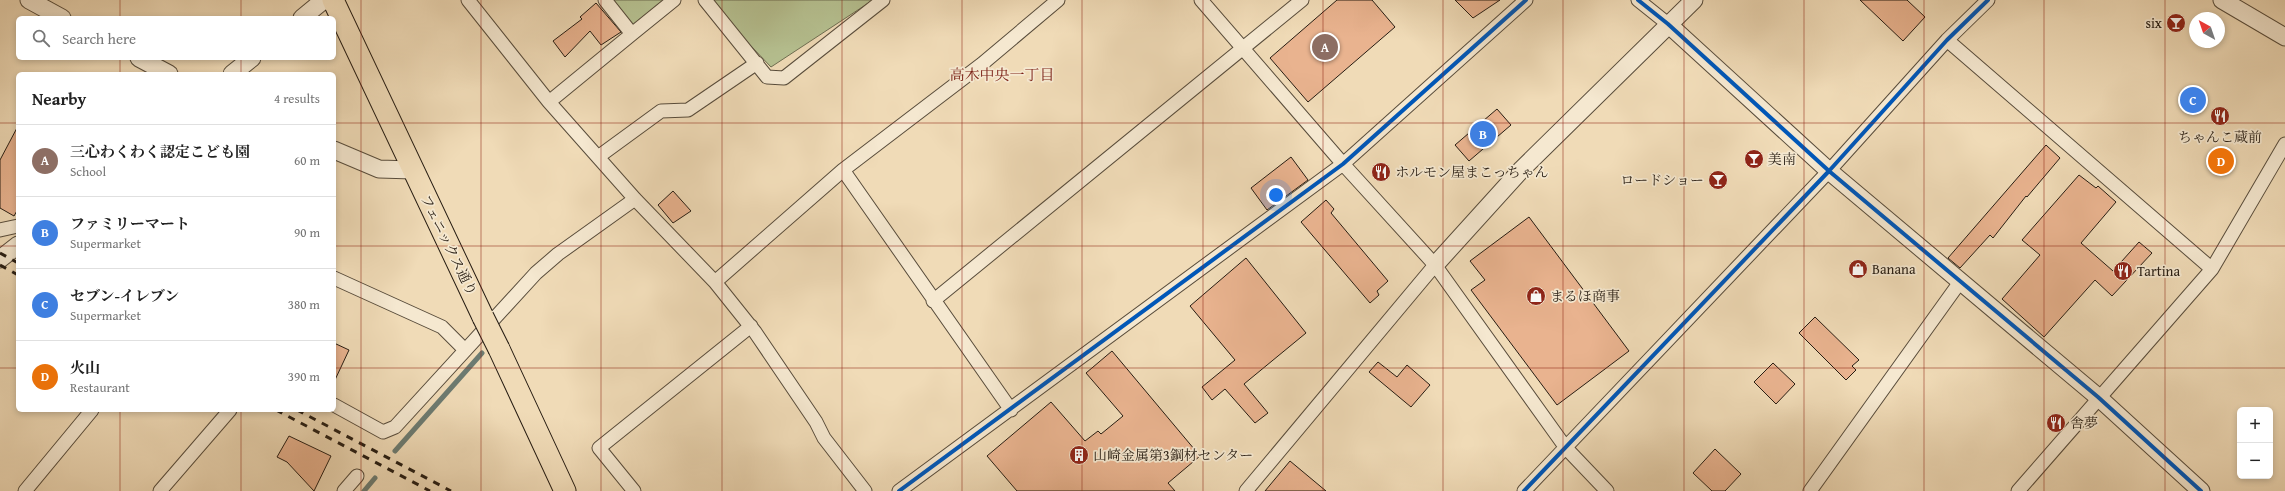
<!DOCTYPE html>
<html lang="en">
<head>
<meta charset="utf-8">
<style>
  body { margin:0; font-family:"Gentium Book Plus","Noto Serif JP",serif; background:#f2f2f2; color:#222 }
  .controls { position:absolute; right:12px; bottom:12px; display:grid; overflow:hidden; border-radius:6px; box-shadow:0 2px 6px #0003 }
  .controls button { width:36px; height:36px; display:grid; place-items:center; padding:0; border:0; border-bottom:1px solid #e0e0e0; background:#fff; color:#222; font:20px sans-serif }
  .compass { position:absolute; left:2189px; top:12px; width:36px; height:36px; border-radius:50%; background:#fff; box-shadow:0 2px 6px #0003; rotate:320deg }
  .you { position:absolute; left:1276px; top:195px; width:14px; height:14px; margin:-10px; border:3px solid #fff; border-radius:50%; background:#1a73e8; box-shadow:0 0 0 6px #1a73e833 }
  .badge { display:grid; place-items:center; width:26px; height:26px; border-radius:50%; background:#7c3aed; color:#fff; font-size:13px; font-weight:700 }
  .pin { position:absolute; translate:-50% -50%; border:2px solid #fff; box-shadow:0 1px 4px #0006 }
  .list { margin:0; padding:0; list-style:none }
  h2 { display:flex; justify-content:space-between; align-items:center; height:52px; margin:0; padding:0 16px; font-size:17px }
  h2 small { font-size:13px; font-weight:400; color:#767676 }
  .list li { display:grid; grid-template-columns:26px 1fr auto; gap:12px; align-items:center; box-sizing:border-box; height:72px; padding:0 16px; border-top:1px solid #e0e0e0 }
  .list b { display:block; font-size:15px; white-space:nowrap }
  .list p { margin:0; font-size:13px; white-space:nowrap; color:#767676 }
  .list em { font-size:13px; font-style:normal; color:#767676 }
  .icon { flex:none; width:22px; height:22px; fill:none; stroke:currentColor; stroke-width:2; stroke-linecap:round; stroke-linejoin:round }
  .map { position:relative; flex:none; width:2285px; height:491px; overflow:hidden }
  .search { position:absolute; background:#fff; box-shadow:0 2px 6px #0003; left:16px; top:16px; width:320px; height:44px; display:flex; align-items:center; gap:10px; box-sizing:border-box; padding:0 14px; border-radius:6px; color:#767676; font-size:15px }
  .panel { position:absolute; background:#fff; box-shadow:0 2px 6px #0003; left:16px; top:72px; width:320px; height:340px; border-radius:6px }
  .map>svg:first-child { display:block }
  .green { fill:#b6c191; stroke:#6e6e52 }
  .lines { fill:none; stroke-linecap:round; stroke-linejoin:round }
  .stream { stroke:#6c7b71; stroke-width:5 }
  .building { fill:#e9b38f; stroke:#261c12 }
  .minor-casing { stroke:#584c3b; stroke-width:15 }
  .tertiary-casing { stroke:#584c3b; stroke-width:19 }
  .primary-casing { stroke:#261c12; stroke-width:23 }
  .minor { stroke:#f5e8d0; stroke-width:13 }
  .tertiary { stroke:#f5e8d0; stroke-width:17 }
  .primary { stroke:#f0dbb7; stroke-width:21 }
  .rail { stroke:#261c12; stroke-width:3; stroke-dasharray:7 7; stroke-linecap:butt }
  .primary-bridge-casing { stroke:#261c12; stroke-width:23; stroke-linecap:butt }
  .primary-bridge { stroke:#f0dbb7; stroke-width:21 }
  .cycleway-casing { stroke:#f5e8d0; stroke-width:6 }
  .cycleway { stroke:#0057b8; stroke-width:4 }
  .grid { fill:none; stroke:#8f2418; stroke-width:1; stroke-opacity:0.55 }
  .labels { text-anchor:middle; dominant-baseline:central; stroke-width:3.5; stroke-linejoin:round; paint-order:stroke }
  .poi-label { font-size:14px; fill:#261c12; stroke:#f5e8d0; text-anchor:start }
  .street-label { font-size:14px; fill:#261c12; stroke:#f5e8d0 }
  .neighbourhood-label { font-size:15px; fill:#7a1f14; stroke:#f5e8d0 }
</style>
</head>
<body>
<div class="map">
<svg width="2285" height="491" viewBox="0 0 2285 491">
  <rect width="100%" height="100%" fill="#f0dbb7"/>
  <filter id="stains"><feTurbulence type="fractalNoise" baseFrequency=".005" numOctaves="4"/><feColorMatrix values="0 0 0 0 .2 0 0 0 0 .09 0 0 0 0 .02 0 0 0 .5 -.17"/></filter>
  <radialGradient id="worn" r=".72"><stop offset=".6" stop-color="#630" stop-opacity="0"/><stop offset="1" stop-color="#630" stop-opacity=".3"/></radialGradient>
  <!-- green -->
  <path class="green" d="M605,0H674L632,34Z
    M707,0H873L771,67Z"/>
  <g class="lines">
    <!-- stream -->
    <path class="stream" d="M395,451L482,353
      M364,491L375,478"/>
  </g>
  <!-- building -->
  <path class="building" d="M1337,0H1372L1395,27L1308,102L1270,58Z
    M1455,0H1500L1473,18Z
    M1860,0H1907L1925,17L1903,41Z
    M596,3L621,32L601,45L590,31L565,57L553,41L582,19L580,17Z
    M1497,109L1511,125L1469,161L1455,145Z
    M18,126V209L14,216L0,208V160Z
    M2046,145L2060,158L2027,197L2026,196L1993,238L1990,235L1960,268L1948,258Z
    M1291,157L1308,180L1267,210L1251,188Z
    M2079,175L2096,188L2098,186L2116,202L2081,243L2113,271L2139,242L2152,253L2112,296L2095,280L2044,337L2002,299L2040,255L2022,240Z
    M673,191L691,211L673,223L658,205Z
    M1326,200L1334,209L1331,213L1388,281L1377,291L1379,295L1370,303L1301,222Z
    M1529,217L1629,351L1557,405L1471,290L1485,280L1470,261Z
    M1246,258L1306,333L1244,384L1268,413L1255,423L1225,389L1212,400L1202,387L1235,360L1190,306Z
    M1815,317L1859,360L1852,366L1856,370L1846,380L1799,333Z
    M334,343L349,350L334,382Z
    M1112,351L1200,456L1168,483L1175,491H1017L987,456L1051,402L1085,441L1098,431L1101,434L1123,416L1086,373Z
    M1378,362L1397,377L1407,365L1430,385L1411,407L1369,372Z
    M1773,363L1795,384L1776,404L1754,382Z
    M289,436L331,456L314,491L287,462L277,457Z
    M1715,449L1741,474L1725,491H1712L1693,473Z
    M1290,461L1326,491H1265Z"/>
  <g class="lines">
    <defs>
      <path id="minor" d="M468,0L549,102L635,199L715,282L755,332L816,422L824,438L865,491
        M605,0L632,34L674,0
        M705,0L767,77L784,78L883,0
        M1201,0L1343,164L1435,265L1566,448L1607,491
        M1638,0L1668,24
        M1947,40L2212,269
        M549,102L632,34
        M598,157L661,111L688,110L757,63
        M843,170L1011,410
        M0,230L18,226
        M334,278L442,327L465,350
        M715,282L843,170L982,64L1058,0
        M933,301L1302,0
        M334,405L383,432L395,427L536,273L558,254L635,199
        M25,491L92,410
        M160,491L230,410
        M344,491L357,476
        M634,491L599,448L751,326
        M899,491L1343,164L1526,0
        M1246,491L1435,265
        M1524,491L1829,171L1947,40L1988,0
        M1810,491L1960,282
        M2018,491L2212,269L2285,144"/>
      <path id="tertiary" d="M29,0L62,18
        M2222,0L2285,37
        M302,18L324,0
        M1668,24L1829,171L2098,397L2201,491
        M139,58L169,74
        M232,74L252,58
        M334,150L379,169L413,170
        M0,259L18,245
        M1435,265L1522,169L1694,0"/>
      <path id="primary" d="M333,0L483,317
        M499,349L565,491"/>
    </defs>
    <!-- minor casing -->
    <use href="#minor" class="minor-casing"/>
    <!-- tertiary casing -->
    <use href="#tertiary" class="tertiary-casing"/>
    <!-- primary casing -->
    <use href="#primary" class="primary-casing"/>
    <!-- minor -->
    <use href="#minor" class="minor"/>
    <!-- tertiary -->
    <use href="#tertiary" class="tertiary"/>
    <!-- primary -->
    <use href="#primary" class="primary"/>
    <!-- rail -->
    <path class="rail" d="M0,253L18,263
      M0,265L18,275
      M276,410L430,491
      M297,410L451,491"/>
    <defs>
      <path id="primary-bridge" d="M483,317L499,349"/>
    </defs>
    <!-- primary-bridge casing -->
    <use href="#primary-bridge" class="primary-bridge-casing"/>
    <!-- primary-bridge -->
    <use href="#primary-bridge" class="primary-bridge"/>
    <defs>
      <path id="cycleway" d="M1638,0L1668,24L1829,171L2098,397L2201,491
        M899,491L1343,164L1526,0
        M1524,491L1829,171L1947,40L1988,0"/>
    </defs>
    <!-- cycleway casing -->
    <use href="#cycleway" class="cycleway-casing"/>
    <!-- cycleway -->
    <use href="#cycleway" class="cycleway"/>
  </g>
  <!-- grid -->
  <path class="grid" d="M120,0V18M241,0V18M361,0V491M481,0V491M601,0V491M722,0V491M842,0V491M962,0V491M1082,0V491M1203,0V491M1323,0V491M1443,0V491M1563,0V491M1684,0V491M1804,0V491M1924,0V491M2044,0V491M2165,0V491M120,58V74M241,58V74M0,123H18M334,123H2285M0,246H18M334,246H2285M0,368H18M334,368H2285M120,410V491M241,410V491"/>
  <!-- icons -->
  <defs>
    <symbol id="bar-disc" viewBox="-11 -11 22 22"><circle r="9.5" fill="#8f2418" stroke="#f5e8d0"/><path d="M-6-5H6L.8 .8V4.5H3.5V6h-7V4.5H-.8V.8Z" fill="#fff"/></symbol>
    <symbol id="restaurant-disc" viewBox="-11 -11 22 22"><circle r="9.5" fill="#8f2418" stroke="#f5e8d0"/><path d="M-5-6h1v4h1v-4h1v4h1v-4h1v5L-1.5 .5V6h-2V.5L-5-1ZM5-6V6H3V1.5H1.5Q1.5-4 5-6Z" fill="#fff"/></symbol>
    <symbol id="shop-disc" viewBox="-11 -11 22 22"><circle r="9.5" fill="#8f2418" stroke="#f5e8d0"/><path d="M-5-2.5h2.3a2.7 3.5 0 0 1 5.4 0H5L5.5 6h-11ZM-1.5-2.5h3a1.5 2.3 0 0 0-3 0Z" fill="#fff"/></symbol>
    <symbol id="building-disc" viewBox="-11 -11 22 22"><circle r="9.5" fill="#8f2418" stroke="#f5e8d0"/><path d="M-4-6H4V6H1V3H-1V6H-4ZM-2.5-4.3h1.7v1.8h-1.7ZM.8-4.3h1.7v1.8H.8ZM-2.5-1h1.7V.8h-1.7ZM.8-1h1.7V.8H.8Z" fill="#fff"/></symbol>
  </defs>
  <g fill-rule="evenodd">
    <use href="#bar-disc" x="2165" y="12" width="22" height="22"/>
    <use href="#restaurant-disc" x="2209" y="105" width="22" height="22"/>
    <use href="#bar-disc" x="1743" y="148" width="22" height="22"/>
    <use href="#restaurant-disc" x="1370" y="161" width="22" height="22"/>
    <use href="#bar-disc" x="1707" y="169" width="22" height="22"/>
    <use href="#shop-disc" x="1847" y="258" width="22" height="22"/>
    <use href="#restaurant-disc" x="2112" y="260" width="22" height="22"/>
    <use href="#shop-disc" x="1525" y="285" width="22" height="22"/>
    <use href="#restaurant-disc" x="2045" y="412" width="22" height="22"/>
    <use href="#building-disc" x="1068" y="444" width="22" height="22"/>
  </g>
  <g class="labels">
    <!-- poi labels -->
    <g class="poi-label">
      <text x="2162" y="23" text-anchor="end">six</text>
      <text x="2220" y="137" text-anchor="middle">ちゃんこ蔵前</text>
      <text x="1768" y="159">美南</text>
      <text x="1395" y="172">ホルモン屋まこっちゃん</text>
      <text x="1704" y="180" text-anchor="end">ロードショー</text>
      <text x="1872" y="269">Banana</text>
      <text x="2137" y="271">Tartina</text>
      <text x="1550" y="296">まるほ商事</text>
      <text x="2070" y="423">舎夢</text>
      <text x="1093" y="455">山崎金属第3鋼材センター</text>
    </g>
    <!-- street labels -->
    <g class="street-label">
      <text transform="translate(449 245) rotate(64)">フェニックス通り</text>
    </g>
    <!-- neighbourhood labels -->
    <g class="neighbourhood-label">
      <text x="1002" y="74">高木中央一丁目</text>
    </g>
  </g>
  <rect width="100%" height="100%" filter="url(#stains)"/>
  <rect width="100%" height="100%" fill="url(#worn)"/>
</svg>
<div class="controls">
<button>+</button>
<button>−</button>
</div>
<svg class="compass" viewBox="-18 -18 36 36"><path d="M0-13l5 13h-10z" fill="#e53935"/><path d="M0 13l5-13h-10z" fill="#767676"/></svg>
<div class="you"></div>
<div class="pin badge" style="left:1325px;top:47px;background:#8d6e63">A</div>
<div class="pin badge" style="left:1483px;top:134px;background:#3f7fe0">B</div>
<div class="pin badge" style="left:2193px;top:100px;background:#3f7fe0">C</div>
<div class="pin badge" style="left:2221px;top:161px;background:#e8710a">D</div>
<div class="search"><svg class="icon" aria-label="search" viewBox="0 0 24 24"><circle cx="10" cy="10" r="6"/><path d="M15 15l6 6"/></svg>Search here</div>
<section class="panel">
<h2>Nearby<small>4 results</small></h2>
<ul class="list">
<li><span class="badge" style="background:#8d6e63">A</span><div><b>三心わくわく認定こども園</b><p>School</p></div><em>60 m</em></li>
<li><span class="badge" style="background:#3f7fe0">B</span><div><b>ファミリーマート</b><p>Supermarket</p></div><em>90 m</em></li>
<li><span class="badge" style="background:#3f7fe0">C</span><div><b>セブン-イレブン</b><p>Supermarket</p></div><em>380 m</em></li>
<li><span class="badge" style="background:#e8710a">D</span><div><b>火山</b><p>Restaurant</p></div><em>390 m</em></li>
</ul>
</section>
</div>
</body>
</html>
